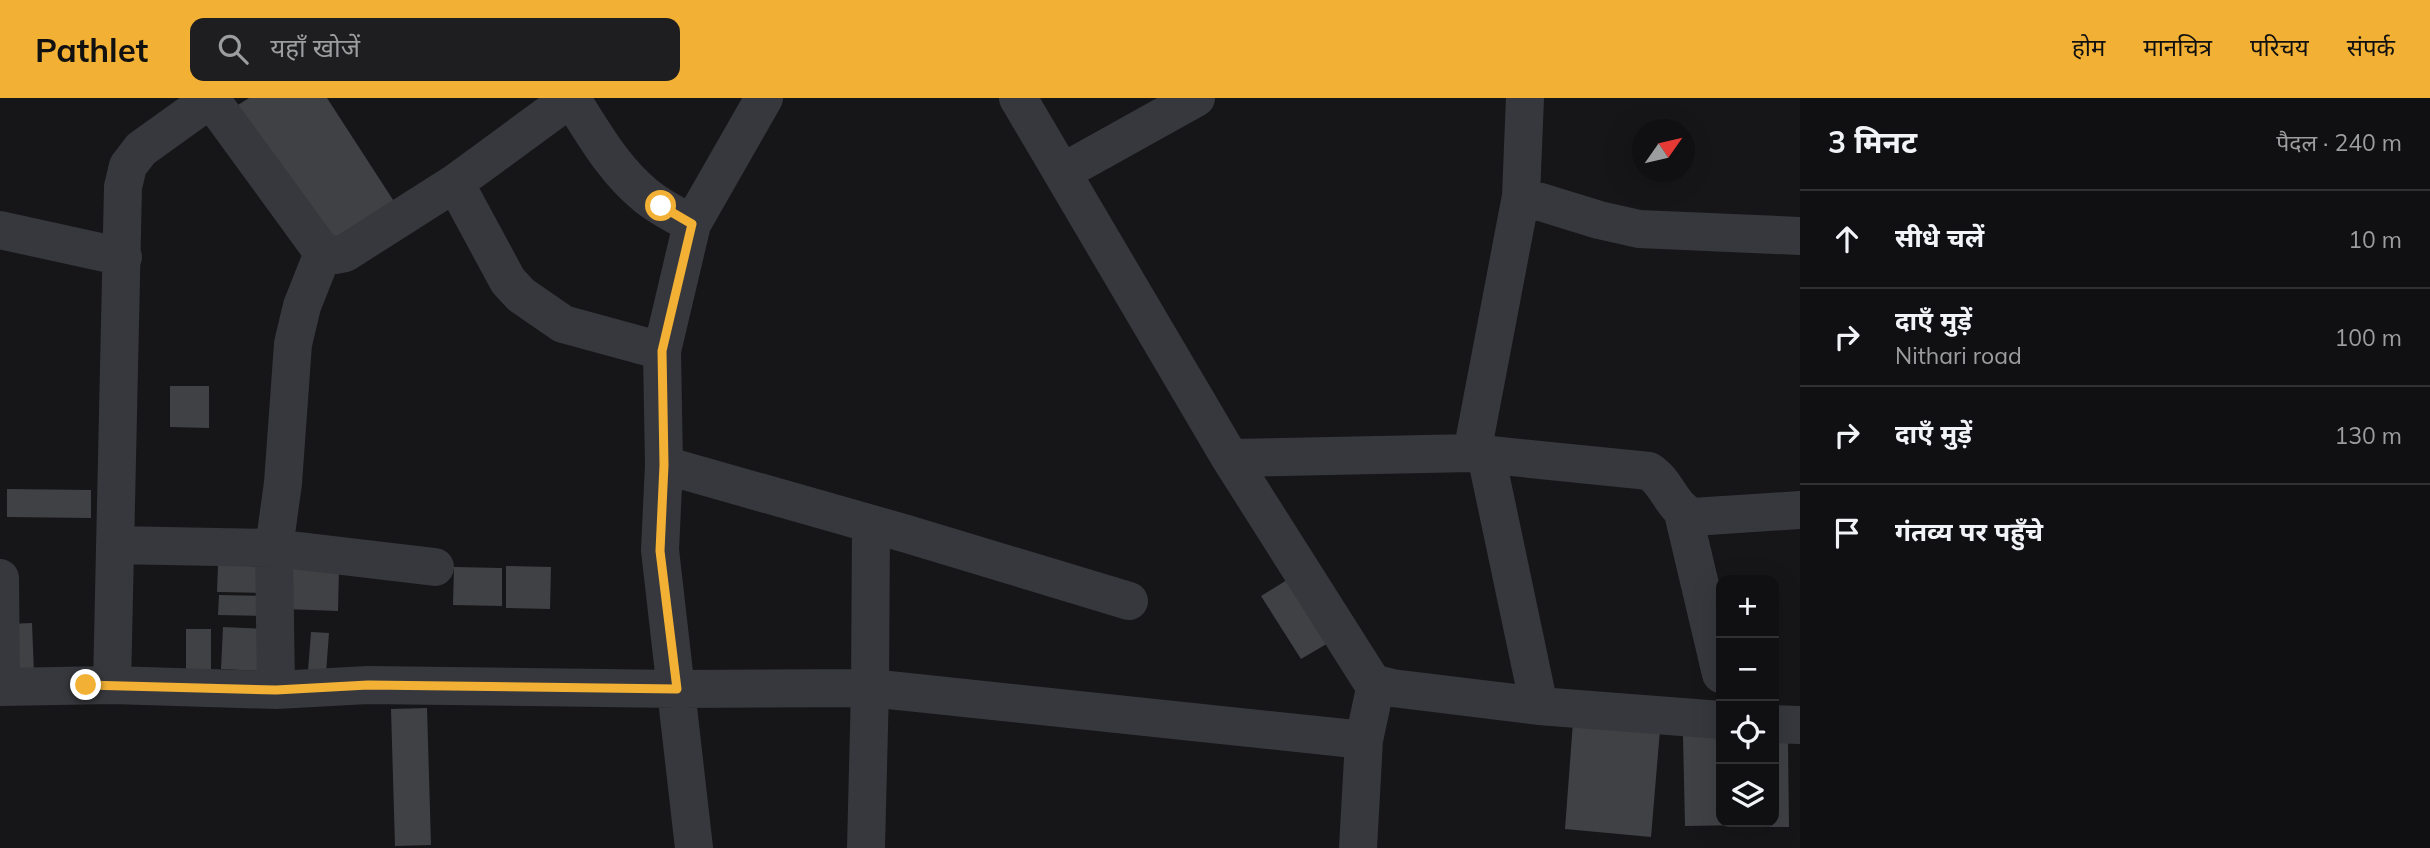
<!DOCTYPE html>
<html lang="hi">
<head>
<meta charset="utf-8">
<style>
  body { margin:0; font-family:Mulish,"Noto Sans Devanagari",sans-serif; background:#1e1e20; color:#f1f3f6 }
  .controls { position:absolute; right:21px; bottom:21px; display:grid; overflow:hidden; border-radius:14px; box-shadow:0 7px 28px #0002 }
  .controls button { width:63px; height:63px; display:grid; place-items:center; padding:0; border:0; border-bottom:2px solid #303032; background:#101012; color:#f1f3f6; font:35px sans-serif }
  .compass { position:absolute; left:1632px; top:21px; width:63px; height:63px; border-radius:50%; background:#101012; box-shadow:0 7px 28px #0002; rotate:56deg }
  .stop { position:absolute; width:21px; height:21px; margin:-16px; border:5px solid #f2b134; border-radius:50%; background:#fff }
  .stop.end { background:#f2b134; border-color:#fff; box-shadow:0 2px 7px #0008 }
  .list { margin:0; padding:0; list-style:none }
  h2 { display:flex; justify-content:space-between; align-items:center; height:91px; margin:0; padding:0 28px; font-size:30px }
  h2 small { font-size:23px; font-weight:400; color:#9c9d9f }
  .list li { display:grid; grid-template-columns:46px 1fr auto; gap:21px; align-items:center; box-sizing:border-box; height:98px; padding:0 28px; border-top:2px solid #303032 }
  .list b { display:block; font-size:26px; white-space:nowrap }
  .list p { margin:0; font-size:23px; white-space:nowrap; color:#9c9d9f }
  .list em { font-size:23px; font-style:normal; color:#9c9d9f }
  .icon { flex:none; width:38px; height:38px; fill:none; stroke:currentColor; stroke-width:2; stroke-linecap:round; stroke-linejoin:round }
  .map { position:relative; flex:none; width:1800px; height:750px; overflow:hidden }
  header { display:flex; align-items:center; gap:42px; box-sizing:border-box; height:98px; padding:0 35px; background:#f2b134; color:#111 }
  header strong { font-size:33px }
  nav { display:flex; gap:38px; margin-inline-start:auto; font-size:24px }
  .search { width:490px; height:63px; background:#1e1e20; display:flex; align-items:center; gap:18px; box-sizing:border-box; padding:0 24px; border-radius:14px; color:#9c9d9f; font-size:26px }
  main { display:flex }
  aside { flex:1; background:#101012 }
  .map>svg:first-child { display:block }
  .building { fill:#404145 }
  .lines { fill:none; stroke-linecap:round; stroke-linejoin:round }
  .minor { stroke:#37383d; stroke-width:38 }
  .route { stroke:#f2b134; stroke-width:9 }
</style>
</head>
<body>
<header>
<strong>Pathlet</strong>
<div class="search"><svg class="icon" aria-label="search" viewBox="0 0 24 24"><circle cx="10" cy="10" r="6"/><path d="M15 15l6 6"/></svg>यहाँ खोजें</div>
<nav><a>होम</a><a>मानचित्र</a><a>परिचय</a><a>संपर्क</a></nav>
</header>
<main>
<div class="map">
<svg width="1800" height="750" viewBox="0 0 1800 750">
  <rect width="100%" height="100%" fill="#161618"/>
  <!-- building -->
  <path class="building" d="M249,0H327L397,108L331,151L238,7Z
    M170,288H209V330L170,329Z
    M7,391L91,392V420L7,419Z
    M218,467L268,469V495L217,494Z
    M287,468L339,470L338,513L285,511Z
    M506,468L551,469L550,511L506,510Z
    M454,469L502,470V508L453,507Z
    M1295,477L1335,541L1301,561L1261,498Z
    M219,497L269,498V518L218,517Z
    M32,525L34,575L8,576L6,526Z
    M223,529L265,531L264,573L221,571Z
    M186,531H211V579H186Z
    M311,534L329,535L326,575L308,573Z
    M427,610L431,747L395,748L391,611Z
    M1573,624L1660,632L1651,739L1565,731Z
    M1683,638H1721V724H1746L1747,727L1685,728Z
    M1774,645H1788L1789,729H1750V724H1774Z"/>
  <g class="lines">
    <!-- minor -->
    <path class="minor" d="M210,0L323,155L335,157L345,155L455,85L571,0
      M571,0C593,34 613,71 645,97C659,109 676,117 692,126
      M1018,0L1230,360L1370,581L1376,586L1392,590L1539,608L1721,622
      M1063,74L1196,0
      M455,85L508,183L521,197L563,226L662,253
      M1521,98L1599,122L1639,131L1800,138
      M0,132L123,159
      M1472,355L1521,98L1525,0
      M1486,357L1539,608
      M1230,360L1472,355L1649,373C1668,385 1671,410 1693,419L1800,412
      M664,367L907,436L1129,503
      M1683,415L1721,576
      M115,447L274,450L435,469
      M0,480L1,589
      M112,587L123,89L128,68L141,51L212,0
      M0,589L112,587L276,592L368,587L677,591L870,590L1364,642
      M276,592L274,450L283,385L293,246L302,208L323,155
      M1774,626L1800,627
      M694,750L660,452L664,367L662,253L692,126L764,0
      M866,750L870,590L871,427
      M1358,750L1364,642L1376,586"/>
  </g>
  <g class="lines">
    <!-- route -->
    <path class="route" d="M86,587L276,592L368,587L677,591L660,453L664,367L662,253L692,126L661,108"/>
  </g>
</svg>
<div class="controls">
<button>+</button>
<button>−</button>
<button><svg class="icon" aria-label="locate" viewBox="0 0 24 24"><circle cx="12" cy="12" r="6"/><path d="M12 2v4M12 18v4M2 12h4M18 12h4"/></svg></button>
<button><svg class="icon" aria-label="layers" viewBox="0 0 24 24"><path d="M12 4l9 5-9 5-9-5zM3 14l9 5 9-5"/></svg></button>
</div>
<svg class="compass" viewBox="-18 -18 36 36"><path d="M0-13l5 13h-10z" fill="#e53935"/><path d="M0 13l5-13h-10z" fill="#9c9d9f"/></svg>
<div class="stop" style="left:661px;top:108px"></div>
<div class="stop end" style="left:86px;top:587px"></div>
</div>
<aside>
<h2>3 मिनट<small>पैदल · 240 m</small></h2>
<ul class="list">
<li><svg class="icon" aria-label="ahead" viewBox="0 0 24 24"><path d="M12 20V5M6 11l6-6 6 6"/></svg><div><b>सीधे चलें</b></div><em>10 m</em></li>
<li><svg class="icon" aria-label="right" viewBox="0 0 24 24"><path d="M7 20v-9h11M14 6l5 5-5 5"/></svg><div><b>दाएँ मुड़ें</b><p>Nithari road</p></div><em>100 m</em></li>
<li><svg class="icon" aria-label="right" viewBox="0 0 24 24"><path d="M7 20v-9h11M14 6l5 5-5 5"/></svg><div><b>दाएँ मुड़ें</b></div><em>130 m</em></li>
<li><svg class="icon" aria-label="arrive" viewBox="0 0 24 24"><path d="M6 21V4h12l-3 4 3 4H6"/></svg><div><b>गंतव्य पर पहुँचे</b></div></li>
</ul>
</aside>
</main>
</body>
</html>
